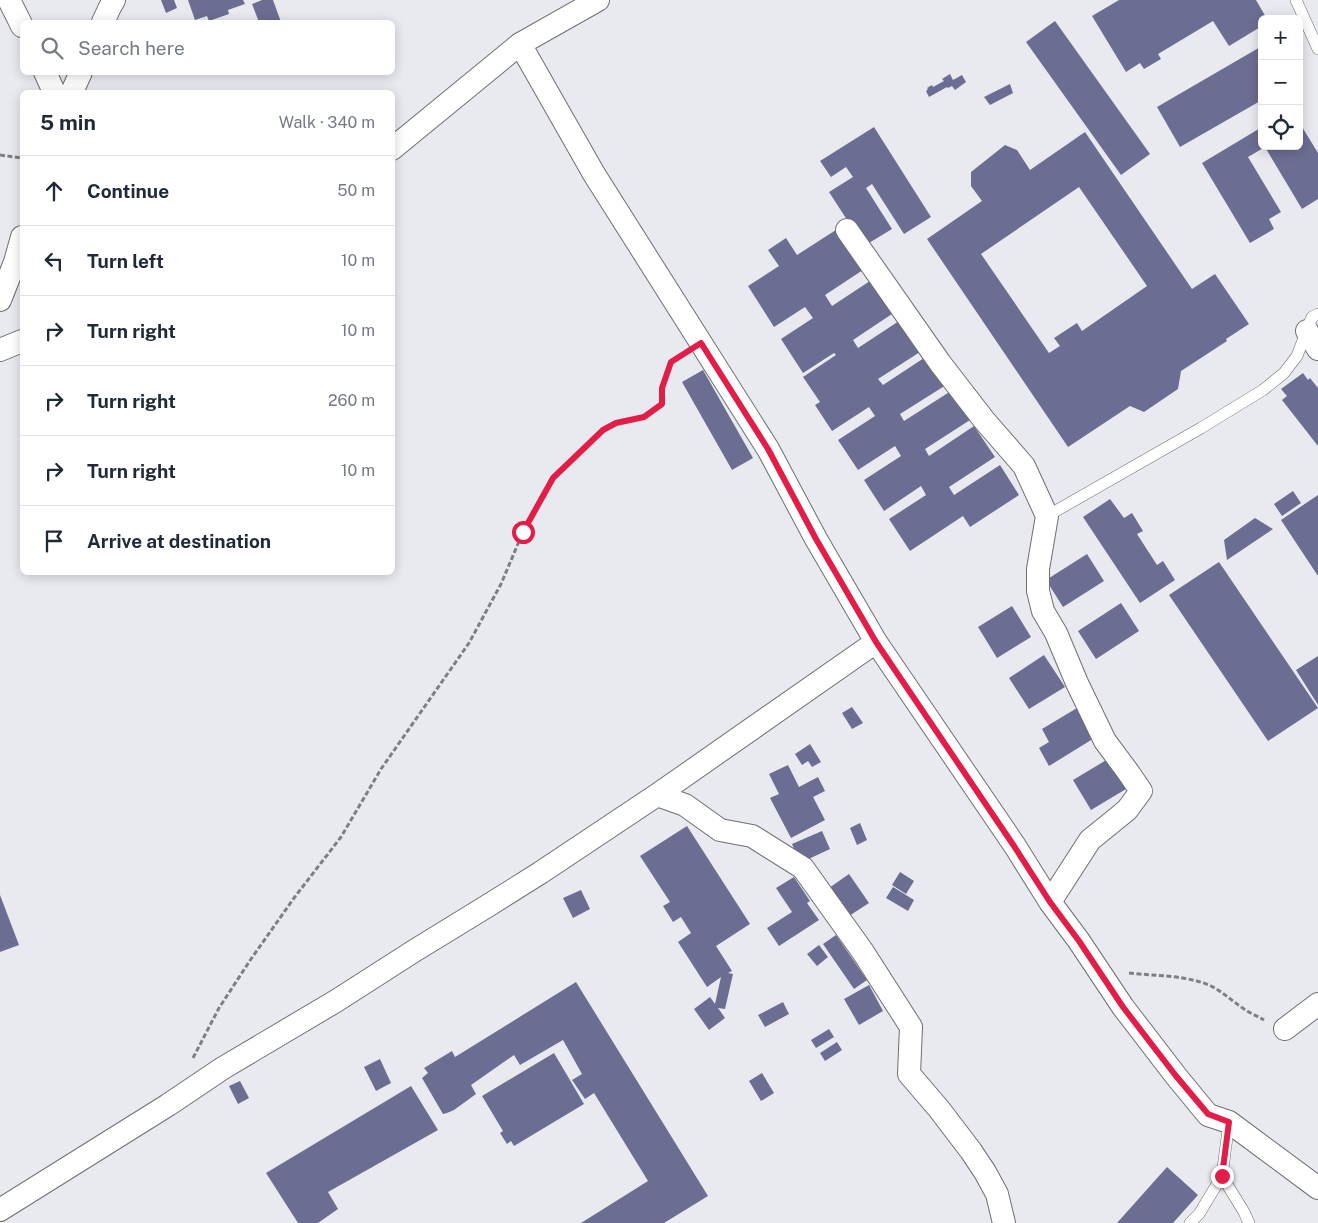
<!DOCTYPE html>
<html lang="en">
<head>
<meta charset="utf-8">
<style>
  body { margin:0; font-family:"Public Sans",sans-serif; background:#f6f6f7; color:#1f2937 }
  .controls { position:absolute; right:15px; top:15px; display:grid; overflow:hidden; border-radius:8px; box-shadow:0 2px 12px #0003 }
  .controls button { width:45px; height:45px; display:grid; place-items:center; padding:0; border:0; border-bottom:1px solid #e0e1e3; background:#fff; color:#1f2937; font:25px sans-serif }
  .stop { position:absolute; width:15px; height:15px; margin:-11px; border:4px solid #e11d48; border-radius:50%; background:#fff }
  .stop.end { background:#e11d48; border-color:#fff; box-shadow:0 1px 5px #0008 }
  .list { margin:0; padding:0; list-style:none }
  h2 { display:flex; justify-content:space-between; align-items:center; height:65px; margin:0; padding:0 20px; font-size:21px }
  h2 small { font-size:16px; font-weight:400; color:#747a83 }
  .list li { display:grid; grid-template-columns:32px 1fr auto; gap:15px; align-items:center; box-sizing:border-box; height:70px; padding:0 20px; border-top:1px solid #e0e1e3 }
  .list b { display:block; font-size:19px; white-space:nowrap }
  .list em { font-size:16px; font-style:normal; color:#747a83 }
  .icon { flex:none; width:28px; height:28px; fill:none; stroke:currentColor; stroke-width:2; stroke-linecap:round; stroke-linejoin:round }
  .map { position:relative; flex:none; width:1318px; height:1223px; overflow:hidden }
  .search { position:absolute; background:#fff; box-shadow:0 2px 12px #0003; left:20px; top:20px; width:375px; height:55px; display:flex; align-items:center; gap:12px; box-sizing:border-box; padding:0 18px; border-radius:8px; color:#747a83; font-size:19px }
  .panel { position:absolute; background:#fff; box-shadow:0 2px 12px #0003; left:20px; top:90px; width:375px; height:485px; border-radius:8px }
  .map>svg:first-child { display:block }
  .building { fill:#6c6d92; fill-rule:evenodd }
  .lines { fill:none; stroke-linecap:round; stroke-linejoin:round }
  .lane-casing { stroke:#6e6e73; stroke-width:12 }
  .street-casing { stroke:#6e6e73; stroke-width:24 }
  .path { stroke:#7f7f83; stroke-width:3; stroke-dasharray:5 2.5; stroke-linecap:butt }
  .lane { stroke:#fff; stroke-width:11 }
  .street { stroke:#fff; stroke-width:22 }
  .route { stroke:#e11d48; stroke-width:6 }
</style>
</head>
<body>
<div class="map">
<svg width="1318" height="1223" viewBox="0 0 1318 1223">
  <rect width="100%" height="100%" fill="#e9eaef"/>
  <!-- building -->
  <path class="building" d="M161,0H174L177,8L166,13Z
    M188,0H243L245,4L228,10L229,14L209,21L207,16L195,20Z
    M262,0H273L281,22H259L252,4Z
    M1119,0H1256L1267,19H1262V26L1229,46L1213,21L1158,54L1161,59L1144,69L1140,63L1126,72L1092,16Z
    M1055,21L1150,154L1121,175L1026,42Z
    M1262,46V100L1180,147L1157,107Z
    M950,74L953,80L962,75L966,82L955,90L952,86L948,88L947,87L929,97L926,91L928,89L927,88L932,85L933,87L944,81L942,79Z
    M1010,84L1013,93L990,105L984,97Z
    M1299,122L1318,153V199L1302,209L1265,147L1248,157L1281,212L1269,219L1274,229L1250,243L1202,163L1262,127V146H1299Z
    M874,127L931,217L904,234L872,184L866,188L892,229L864,246L829,192L853,177L846,167L831,177L820,161Z
    M1085,132L1192,289L1215,274L1249,324L1226,339L1227,341L1181,371L1178,389L1144,412L1130,406L1068,447L927,239L982,201L971,186V172L1005,145L1017,150L1030,170ZM1079,187L1147,286L1082,331L1077,323L1054,338L1060,346L1049,353L981,254Z
    M839,228L866,268L825,295L832,306L873,279L895,312L853,340L858,348L899,321L920,352L878,379L883,385L927,356L946,385L900,414L904,421L951,391L970,420L925,449L929,456L974,426L995,457L949,487L954,495L1000,465L1019,495L970,527L963,516L910,551L889,519L926,495L921,486L884,511L864,480L901,456L895,446L858,470L838,440L875,416L869,407L832,431L815,405L820,402L803,377L836,355L834,353L803,373L781,339L813,318L805,307L774,327L748,286L779,266L768,250L786,238L797,255Z
    M703,370L753,458L732,470L682,382Z
    M1303,373L1308,380L1310,378L1318,388V446L1282,400L1287,396L1281,389Z
    M1293,491L1301,503L1282,516L1274,504Z
    M1318,495V576L1281,520Z
    M1110,499L1124,518L1132,513L1143,531L1137,534L1157,565L1163,561L1175,580L1140,603L1083,517Z
    M1255,518L1273,529L1227,560L1224,540Z
    M1087,554L1104,581L1063,607L1046,580Z
    M1219,562L1318,708L1268,741L1169,595Z
    M1121,603L1139,631L1096,659L1078,631Z
    M1012,606L1031,637L997,658L978,627Z
    M1044,655L1065,687L1029,709L1009,678Z
    M1318,656V705L1296,670Z
    M852,707L863,723L852,729L842,713Z
    M1077,708L1096,737L1049,766L1039,748L1049,742L1042,729Z
    M810,744L821,762L812,767L808,761L802,765L795,754Z
    M1108,759L1126,789L1091,810L1073,780Z
    M788,765L799,787L818,777L825,791L813,797L825,820L791,838L770,798L779,794L769,774Z
    M860,823L867,840L857,845L850,828Z
    M687,826L750,924L716,946L732,971L728,973L733,974L725,1009L718,1008L725,1018L709,1030L694,1009L710,997L715,1004L721,977L707,987L678,942L691,933L681,917L673,922L663,906L670,902L640,856Z
    M822,831L830,849L800,863L792,844Z
    M900,872L914,881L906,894L892,885Z
    M849,874L869,903L849,916L829,888Z
    M794,877L810,901L807,903L819,920L779,946L767,928L792,912L776,888Z
    M893,887L914,900L908,911L886,898Z
    M581,890L590,909L573,918L563,898Z
    M0,895L19,945L0,952Z
    M836,935L867,980L854,989L823,944Z
    M819,945L828,957L817,966L807,954Z
    M576,982L708,1196L664,1223H581L648,1181L594,1093L585,1099L572,1080L582,1074L563,1040L520,1065L514,1055L471,1085L476,1094L454,1110L447,1113L443,1114L422,1078L428,1073L424,1068L452,1051L455,1057Z
    M869,985L883,1011L859,1025L844,999Z
    M783,1002L789,1014L765,1027L758,1015Z
    M829,1029L834,1037L816,1048L811,1040Z
    M837,1042L842,1050L825,1061L820,1053Z
    M554,1053L584,1104L514,1146L511,1141L507,1144L500,1133L503,1131L482,1096Z
    M380,1059L391,1083L376,1091L364,1067Z
    M762,1073L774,1093L761,1101L749,1081Z
    M240,1081L249,1098L238,1104L229,1086Z
    M411,1086L438,1130L328,1192L338,1209L318,1223H298L266,1173Z
    M1167,1167L1198,1195L1173,1223H1117Z"/>
  <g class="lines">
    <defs>
      <path id="lane" d="M1296,0L1318,49
        M1047,516L1201,428L1263,390L1284,373L1297,356L1312,317L1318,314
        M1222,1176L1244,1212L1249,1223
        M1190,1223L1199,1214L1222,1176L1229,1122"/>
      <path id="street" d="M9,0L22,26
        M103,22L110,7L114,0
        M520,44L594,174L768,449L816,539L876,642L1015,846L1050,902L1079,941L1123,1007L1176,1076L1208,1115L1229,1122L1318,1188
        M45,72L54,92
        M72,92L81,72
        M392,149L520,44L598,0
        M847,230L940,363L984,420L1024,466L1047,516L1038,569V591L1043,611L1056,633L1077,683L1105,741L1128,772L1141,791L1127,810L1090,840L1050,902
        M0,300L15,262L22,237
        M1307,331L1318,349
        M0,350L22,341
        M657,795L685,805L720,830L752,836L803,868L863,952L911,1027L909,1074L939,1109L971,1151L985,1172L997,1194L1004,1223
        M1285,1029L1318,1004
        M0,1210L168,1105L223,1068L336,1001L414,951L489,905L540,873L657,795L876,642"/>
    </defs>
    <!-- lane casing -->
    <use href="#lane" class="lane-casing"/>
    <!-- street casing -->
    <use href="#street" class="street-casing"/>
    <!-- path -->
    <path class="path" d="M0,155L22,158
      M1129,973C1156,976 1184,975 1209,985C1222,991 1232,1001 1244,1009C1250,1013 1257,1016 1264,1020
      M193,1058L219,1008L251,959L294,898L341,837L381,769L469,643L501,584L523,532L553,478L603,429L616,423L644,417L662,404V388L671,362L682,355"/>
    <!-- lane -->
    <use href="#lane" class="lane"/>
    <!-- street -->
    <use href="#street" class="street"/>
  </g>
  <g class="lines">
    <!-- route -->
    <path class="route" d="M523,532L553,478L603,430L616,423L644,417L662,404V388L671,362L701,343L768,449L816,539L876,642L1014,846L1050,902L1079,941L1123,1007L1176,1076L1208,1114L1229,1122L1222,1176"/>
  </g>
</svg>
<div class="controls">
<button>+</button>
<button>−</button>
<button><svg class="icon" aria-label="locate" viewBox="0 0 24 24"><circle cx="12" cy="12" r="6"/><path d="M12 2v4M12 18v4M2 12h4M18 12h4"/></svg></button>
</div>
<div class="stop" style="left:523px;top:532px"></div>
<div class="stop end" style="left:1222px;top:1176px"></div>
<div class="search"><svg class="icon" aria-label="search" viewBox="0 0 24 24"><circle cx="10" cy="10" r="6"/><path d="M15 15l6 6"/></svg>Search here</div>
<section class="panel">
<h2>5 min<small>Walk · 340 m</small></h2>
<ul class="list">
<li><svg class="icon" aria-label="ahead" viewBox="0 0 24 24"><path d="M12 20V5M6 11l6-6 6 6"/></svg><div><b>Continue</b></div><em>50 m</em></li>
<li><svg class="icon" aria-label="left" viewBox="0 0 24 24"><path d="M17 20v-9H6M10 6l-5 5 5 5"/></svg><div><b>Turn left</b></div><em>10 m</em></li>
<li><svg class="icon" aria-label="right" viewBox="0 0 24 24"><path d="M7 20v-9h11M14 6l5 5-5 5"/></svg><div><b>Turn right</b></div><em>10 m</em></li>
<li><svg class="icon" aria-label="right" viewBox="0 0 24 24"><path d="M7 20v-9h11M14 6l5 5-5 5"/></svg><div><b>Turn right</b></div><em>260 m</em></li>
<li><svg class="icon" aria-label="right" viewBox="0 0 24 24"><path d="M7 20v-9h11M14 6l5 5-5 5"/></svg><div><b>Turn right</b></div><em>10 m</em></li>
<li><svg class="icon" aria-label="arrive" viewBox="0 0 24 24"><path d="M6 21V4h12l-3 4 3 4H6"/></svg><div><b>Arrive at destination</b></div></li>
</ul>
</section>
</div>
</body>
</html>
